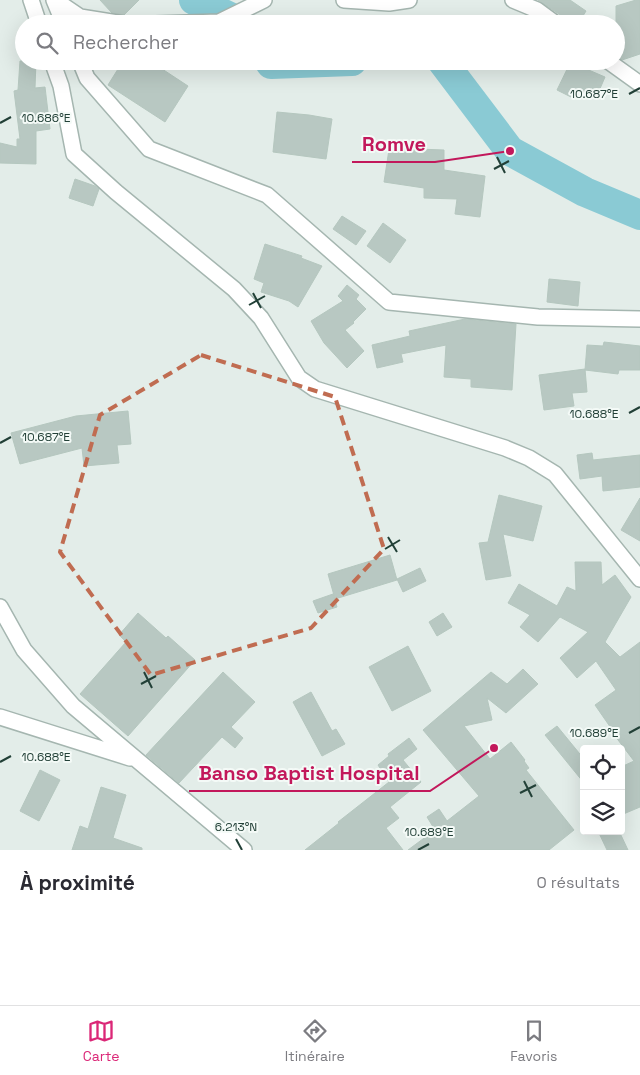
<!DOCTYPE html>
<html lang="fr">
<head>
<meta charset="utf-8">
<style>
  body { margin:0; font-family:"Space Grotesk",sans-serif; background:#f2f2f3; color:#2b2b33 }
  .controls { position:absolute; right:15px; bottom:15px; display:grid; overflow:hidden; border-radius:5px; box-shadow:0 5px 20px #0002 }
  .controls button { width:45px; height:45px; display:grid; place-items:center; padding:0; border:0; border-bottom:1px solid #e1e1e2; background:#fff; color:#2b2b33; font:25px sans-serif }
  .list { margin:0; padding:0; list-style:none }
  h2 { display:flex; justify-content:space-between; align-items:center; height:65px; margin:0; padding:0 20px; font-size:21px }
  h2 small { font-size:16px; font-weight:400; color:#7c7c81 }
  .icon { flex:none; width:28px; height:28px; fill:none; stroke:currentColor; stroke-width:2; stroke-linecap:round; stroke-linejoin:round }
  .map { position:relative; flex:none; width:640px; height:850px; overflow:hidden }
  .search { position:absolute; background:#fff; box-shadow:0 5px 20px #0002; left:15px; right:15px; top:15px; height:55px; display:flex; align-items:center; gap:12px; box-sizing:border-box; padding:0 18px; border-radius:28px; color:#7c7c81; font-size:19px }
  .sheet { height:155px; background:#fff }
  nav { display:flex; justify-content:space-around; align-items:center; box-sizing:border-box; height:70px; border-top:1px solid #e1e1e2; background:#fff; font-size:14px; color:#7c7c81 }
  nav a { display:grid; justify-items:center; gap:2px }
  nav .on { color:#db2777 }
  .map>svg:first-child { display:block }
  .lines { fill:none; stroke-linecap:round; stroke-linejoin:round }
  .river { stroke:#8acad4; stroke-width:30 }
  .building { fill:#b8c8c2; stroke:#b5c7bf }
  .street-casing { stroke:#a5b6b0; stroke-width:18 }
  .street { stroke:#fff; stroke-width:15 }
  .marked { fill:none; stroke:#c06c51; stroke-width:4; stroke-dasharray:10 6; stroke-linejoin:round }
  .ticks { fill:none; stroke:#224037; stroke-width:2 }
  .ticks-label { font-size:12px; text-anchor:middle; fill:#224037; stroke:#f4faf7; stroke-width:4; stroke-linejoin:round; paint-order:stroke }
  .leader { fill:none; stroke:#c2185b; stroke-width:2 }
  .callout-dot { fill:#c2185b; stroke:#f4faf7; stroke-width:2 }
  .callout-label { font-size:20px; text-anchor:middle; font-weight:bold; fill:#c2185b; stroke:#f4faf7; stroke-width:4; stroke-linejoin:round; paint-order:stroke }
</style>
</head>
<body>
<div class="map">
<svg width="640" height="850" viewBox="0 0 640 850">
  <rect width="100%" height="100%" fill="#e3ede9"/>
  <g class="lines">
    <!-- river -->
    <path class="river" d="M194,0L230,17L236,24
      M269,61L271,64L352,61
      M442,61L510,151L585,192L640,215"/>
  </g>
  <!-- building -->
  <path class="building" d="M100,0H139L124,15L112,13Z
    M538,0H570L586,11L578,24H574Z
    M636,0H640V54L622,60L616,55V6Z
    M20,61H36L35,88L45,87L50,129L36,131V164L0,163V143L17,147V139H20L14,91L18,90Z
    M123,61H150L188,86L165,122L108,85Z
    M571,61H588L584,68L605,77L596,98L574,89L571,97L557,90Z
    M277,112L309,115L332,119L326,159L273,152Z
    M390,143L419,147L418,149L444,150V170L485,176L480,217L455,214L457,199L424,198V188L384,182Z
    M75,179L95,186L99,189L93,206L69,198Z
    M342,216L366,231L356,245L333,229Z
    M383,223L406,240L390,263L367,246Z
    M265,244L302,256L301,258L322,266L298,307L289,301L261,292L264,283L254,279Z
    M549,279L580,282L578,306L547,302Z
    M347,285L359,295L356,299L366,309L353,322L354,323L345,330L364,351L347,368L324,343L311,321L343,301L338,296Z
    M465,319L516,324L512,390L471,387V379L444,377L446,345L401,354L403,362L377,368L372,345L410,336L409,331Z
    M604,342L640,346V370H619L618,374L585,370L587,345L603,346Z
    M585,369L587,392L572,393L574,406L544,410L539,375Z
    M128,411L131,444L117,445L119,463L84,466L82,448L20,464L11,433L76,416Z
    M592,453L593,460L640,455V487L603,491L602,476L580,479L577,455Z
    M499,495L542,506L533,541L503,534L511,576L486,580L479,543L488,542Z
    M640,498V541L621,530Z
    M390,555L397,580L335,599L328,574Z
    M575,562H601L602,585L615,575L631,597L605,642L620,657L640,642V807L621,815V767L634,761L612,732L613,731L595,705L616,690L596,661L577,678L560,658L588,632L560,617L538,642L520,627L530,615L508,603L519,584L557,606L567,587L576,591Z
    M420,568L426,581L403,592L397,579Z
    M333,594L337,607L318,613L313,601Z
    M138,613L166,638L168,636L195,660L128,736L80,694L126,642L119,635Z
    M443,613L452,627L437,636L429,622Z
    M408,646L431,691L392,711L369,667Z
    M523,669L538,684L506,713L487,698L492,720L464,726L490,759L511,742L525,760L524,761L529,768L526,770L574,830L549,850H408L435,830L427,817L439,809L447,821L479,796L423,730L491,672L507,684Z
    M223,672L255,702L231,727L243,738L235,748L222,737L179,783L146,755Z
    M311,692L332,731L336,729L345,744L322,756L293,702Z
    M557,726L584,759V783L545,735Z
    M409,738L417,749L403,760L421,782L390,807L399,818L386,828L403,850H305L339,823L338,822L389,782L378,765L389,756L388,754Z
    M40,770L60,780L39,821L20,811Z
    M101,787L126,795L113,838L142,848V850H72L80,826L88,829Z
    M598,831H619L628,850H607Z"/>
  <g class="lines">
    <defs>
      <path id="street" d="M31,0L39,24
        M54,0L64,24
        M55,0L80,17L124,24
        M344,0L389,3L409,0
        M513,0L537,10L556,24
        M155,24L219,22L264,0
        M52,61L61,86L74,154L116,192L234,289L261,318L299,378L315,389L505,448L529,458L555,474L640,579
        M80,61L87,78L149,149L267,195L389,302L538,317L640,319
        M608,61L640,84
        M0,607L24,650L73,706L244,850
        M0,717L130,758"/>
    </defs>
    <!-- street casing -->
    <use href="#street" class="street-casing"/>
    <!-- street -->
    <use href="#street" class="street"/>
  </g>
  <!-- marked area -->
  <path class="marked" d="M201,355L335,397L384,549L311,628L151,675L60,552L100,415Z"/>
  <!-- ticks -->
  <path class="ticks" d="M629,94L640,88M0,123L11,117M497,157L505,173M494,169L509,161M253,293L261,308M249,305L265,296M629,413L640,407M0,443L11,437M388,537L397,552M385,549L400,540M144,672L152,688M141,684L156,676M629,733L640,727M0,762L11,756M524,781L532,797M520,793L536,785M236,839L242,850M418,850L429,844"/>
  <g class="ticks-label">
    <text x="594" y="98">10.687°E</text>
    <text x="46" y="122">10.686°E</text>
    <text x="594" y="418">10.688°E</text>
    <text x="46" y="441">10.687°E</text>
    <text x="594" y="737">10.689°E</text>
    <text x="46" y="761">10.688°E</text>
    <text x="236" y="831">6.213°N</text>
    <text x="429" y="836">10.689°E</text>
  </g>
  <!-- callouts -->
  <path class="leader" d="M510 151L435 162H352M494 748L430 791H189"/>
  <g class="callout-dot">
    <circle cx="510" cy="151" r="5"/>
    <circle cx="494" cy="748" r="5"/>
  </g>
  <g class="callout-label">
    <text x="394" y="151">Romve</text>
    <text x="309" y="780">Banso Baptist Hospital</text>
  </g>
</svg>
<div class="controls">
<button><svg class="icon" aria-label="locate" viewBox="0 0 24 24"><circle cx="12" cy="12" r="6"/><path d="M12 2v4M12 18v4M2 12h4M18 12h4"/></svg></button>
<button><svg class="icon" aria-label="layers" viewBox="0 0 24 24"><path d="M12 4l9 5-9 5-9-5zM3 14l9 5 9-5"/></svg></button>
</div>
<div class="search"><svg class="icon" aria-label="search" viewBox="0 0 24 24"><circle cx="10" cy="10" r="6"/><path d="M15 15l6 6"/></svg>Rechercher</div>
</div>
<section class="sheet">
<h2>À proximité<small>0 résultats</small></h2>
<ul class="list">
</ul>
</section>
<nav>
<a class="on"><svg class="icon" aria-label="map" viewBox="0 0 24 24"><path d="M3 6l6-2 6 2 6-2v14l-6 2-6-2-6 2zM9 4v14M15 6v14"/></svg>Carte</a>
<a><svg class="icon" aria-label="directions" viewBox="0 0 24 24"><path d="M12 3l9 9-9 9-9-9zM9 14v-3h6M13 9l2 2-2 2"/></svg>Itinéraire</a>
<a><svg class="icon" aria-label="saved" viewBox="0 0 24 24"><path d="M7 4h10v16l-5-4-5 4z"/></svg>Favoris</a>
</nav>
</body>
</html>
